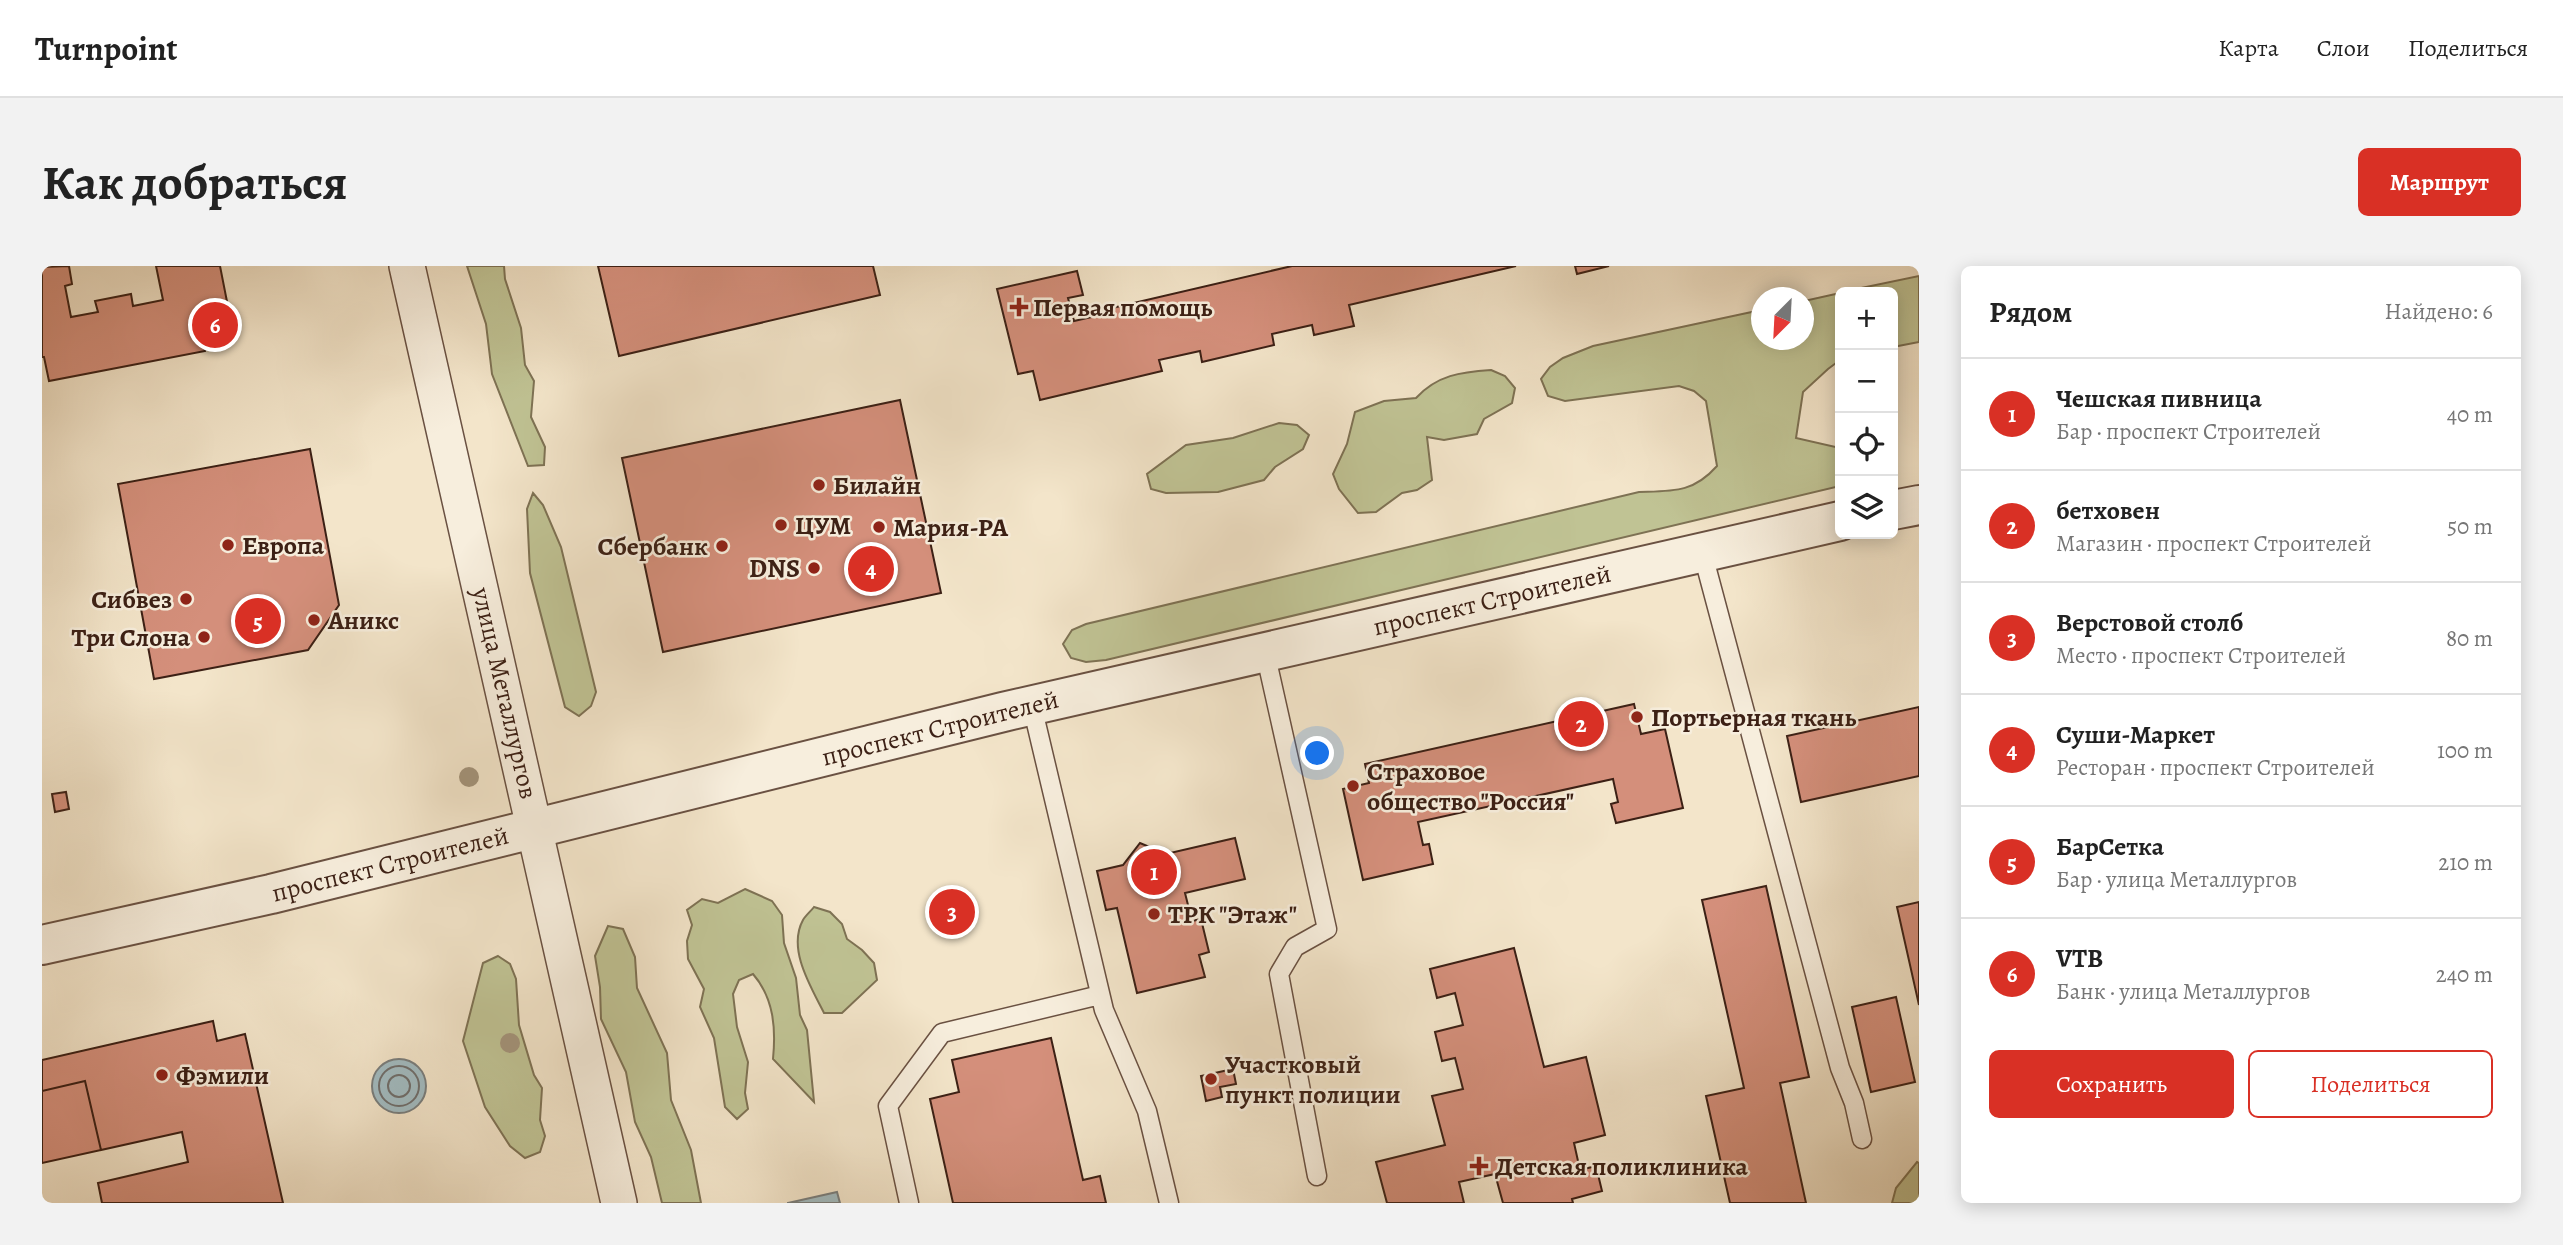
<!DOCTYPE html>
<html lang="ru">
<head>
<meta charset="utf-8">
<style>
  body { margin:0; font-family:Alegreya,serif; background:#f2f2f2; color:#222 }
  .controls { position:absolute; right:21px; top:21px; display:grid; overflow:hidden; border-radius:10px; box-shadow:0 4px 18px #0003 }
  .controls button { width:63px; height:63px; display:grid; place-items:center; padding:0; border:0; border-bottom:2px solid #e0e0e0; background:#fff; color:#222; font:35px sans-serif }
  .compass { position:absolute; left:1709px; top:21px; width:63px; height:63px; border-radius:50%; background:#fff; box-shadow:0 4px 18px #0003; rotate:204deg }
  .you { position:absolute; left:1276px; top:488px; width:24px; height:24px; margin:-18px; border:5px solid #fff; border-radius:50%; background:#1a73e8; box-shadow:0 0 0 10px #1a73e833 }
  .badge { display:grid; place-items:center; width:46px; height:46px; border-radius:50%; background:#d93025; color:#fff; font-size:23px; font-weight:700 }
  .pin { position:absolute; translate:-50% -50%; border:4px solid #fff; box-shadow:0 2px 7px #0006 }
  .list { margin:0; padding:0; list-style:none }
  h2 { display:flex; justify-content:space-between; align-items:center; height:91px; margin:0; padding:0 28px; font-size:30px }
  h2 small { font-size:23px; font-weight:400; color:#767676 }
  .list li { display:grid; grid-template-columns:46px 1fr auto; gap:21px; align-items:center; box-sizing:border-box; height:112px; padding:0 28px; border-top:2px solid #e0e0e0 }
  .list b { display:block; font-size:26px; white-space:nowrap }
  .list p { margin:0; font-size:23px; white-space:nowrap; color:#767676 }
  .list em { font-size:23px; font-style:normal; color:#767676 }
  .actions { display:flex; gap:14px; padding:21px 28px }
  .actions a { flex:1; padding:16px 0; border:2px solid #d93025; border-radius:10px; text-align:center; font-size:24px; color:#d93025 }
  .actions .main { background:#d93025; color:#fff }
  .icon { flex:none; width:38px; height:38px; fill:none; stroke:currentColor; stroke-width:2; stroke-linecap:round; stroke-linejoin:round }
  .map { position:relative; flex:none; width:1877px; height:937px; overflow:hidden; border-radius:10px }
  header { display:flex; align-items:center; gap:42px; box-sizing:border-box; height:98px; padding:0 35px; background:#fff; border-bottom:2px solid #e0e0e0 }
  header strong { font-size:33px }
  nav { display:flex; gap:38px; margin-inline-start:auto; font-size:24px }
  .intro { display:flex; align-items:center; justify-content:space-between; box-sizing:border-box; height:168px; padding:0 42px }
  h1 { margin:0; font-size:49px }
  .button { padding:18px 32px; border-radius:10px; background:#d93025; color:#fff; font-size:24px; font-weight:700 }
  main { display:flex; gap:42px; padding:0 42px }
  aside { flex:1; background:#fff; border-radius:10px; box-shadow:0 4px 18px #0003 }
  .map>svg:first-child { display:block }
  .green { fill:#c0c394; stroke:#7e7254; stroke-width:2 }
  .water { fill:#a2bcc2; stroke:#797e7d; stroke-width:2 }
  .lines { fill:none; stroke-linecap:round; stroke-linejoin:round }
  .shore { stroke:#6f6e6c; stroke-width:2 }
  .building { fill:#d48f7b; stroke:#3c2015; stroke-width:2 }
  .service-casing { stroke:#6a5142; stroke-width:21 }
  .minor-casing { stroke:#6a5142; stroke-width:38 }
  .tertiary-casing { stroke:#6a5142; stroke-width:42 }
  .service { stroke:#f7eedd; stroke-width:18 }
  .minor { stroke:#f7eedd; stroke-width:35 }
  .tertiary { stroke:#f7eedd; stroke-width:38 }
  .tree { fill:#a4947b }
  .poi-dot { fill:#8f2418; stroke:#f7eedd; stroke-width:2.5 }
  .labels { text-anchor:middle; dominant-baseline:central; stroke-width:5; stroke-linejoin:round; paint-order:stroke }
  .poi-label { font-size:26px; font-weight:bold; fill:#3c2015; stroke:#f7eedd; text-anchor:start }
  .street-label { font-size:26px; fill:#3c2015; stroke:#f7eedd }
</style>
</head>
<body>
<header>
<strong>Turnpoint</strong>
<nav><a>Карта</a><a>Слои</a><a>Поделиться</a></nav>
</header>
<div class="intro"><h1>Как добраться</h1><a class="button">Маршрут</a></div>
<main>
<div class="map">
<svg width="1877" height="937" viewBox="0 0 1877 937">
  <rect width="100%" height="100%" fill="#f3e5ca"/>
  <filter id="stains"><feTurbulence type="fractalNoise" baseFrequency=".00286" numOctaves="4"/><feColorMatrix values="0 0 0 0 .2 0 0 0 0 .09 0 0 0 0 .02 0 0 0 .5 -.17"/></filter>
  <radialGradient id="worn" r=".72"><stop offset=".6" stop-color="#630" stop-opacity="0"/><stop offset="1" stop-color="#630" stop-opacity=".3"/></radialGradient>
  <!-- green -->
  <path class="green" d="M425,0H462L463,13L479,62L483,99L492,115L489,151L503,181L502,199L486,200L450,108L444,58Z
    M1877,10V76L1851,81V26H1800Z
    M1798,27V94L1786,103L1761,126L1754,172L1798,182V220L1064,394L1044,396L1029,392L1021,378L1030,364L1044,358L1597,226C1631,225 1651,227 1675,200L1664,135L1652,125L1637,120L1523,135L1506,130L1499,113L1508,101L1521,92L1551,80L1719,44L1720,74H1762V35Z
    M1449,104L1463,110L1473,122L1470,137L1442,153L1435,168L1402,174L1385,171L1390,214L1375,224L1360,227L1334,246L1316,247L1297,223L1291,208L1305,178L1313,146L1342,135L1374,132C1395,109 1419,106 1449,104Z
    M1237,157L1255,159L1267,169L1261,183L1233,201L1222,214L1176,226L1124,227L1109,223L1105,208L1144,179L1191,172Z
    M491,227L501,239L519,281L554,426L549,440L537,450L523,441L488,307L485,243Z
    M703,623L730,635L740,649L742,677L754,712L758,749L765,764L772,836L731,793C734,763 732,732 711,708L697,714L691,728L695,761L706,796L703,827L706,843L695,853L683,841L672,772L658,741L662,723L646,693L645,675L650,659L645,644L660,633L676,637Z
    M772,641L788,646L800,658L805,673L820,684L832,697L835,714L800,747H782C769,721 745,683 761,654C764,649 769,645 772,641Z
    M566,660L581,663L593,691L595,722L625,787L629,834L649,884L659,937H620L609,891L593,856L584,806L559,753L558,721L553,690Z
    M456,690L468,698L474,713L477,759L492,809L500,822L498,854L503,870L498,886L483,892L468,880L443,841L421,775L441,697Z
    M1875,896L1877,897V937H1850L1854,922Z"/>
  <!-- water -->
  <path class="water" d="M330 820a27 27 0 1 1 54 0a27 27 0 1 1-54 0Z
    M795,926L798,937H745H746Z"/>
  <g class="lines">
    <!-- shore -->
    <path class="shore" d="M337 820a20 20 0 1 1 40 0a20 20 0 1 1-40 0Z
      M346 820a11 11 0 1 1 22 0a11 11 0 1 1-22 0Z"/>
  </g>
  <!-- building -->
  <path class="building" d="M27,0L30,18L23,20L29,51L56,46L53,35L89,28L91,40L121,34L114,0H178L189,56L159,62L163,85L7,115L2,91H0V1Z
    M556,0H831L838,29L577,90Z
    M1250,0H1474L1307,39L1312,60L1272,69L1270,59L1230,68L1232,79L1160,96L1158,85L1117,94L1120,105L998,134L991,105L976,108L955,23L1035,5L1041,29L1026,32L1032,55L1054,50L1053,46Z
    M1533,0H1567L1535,8Z
    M858,134L899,327L621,386L580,192Z
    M268,183L297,339L266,384L112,413L76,218Z
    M1592,438L1599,468L1623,463L1641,542L1574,557L1569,538L1576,536L1571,513L1376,556L1381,579L1387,578L1391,598L1321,614L1301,523L1327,517L1323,498Z
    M1877,441V510L1759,536L1745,470Z
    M24,526L27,543L13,546L10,528Z
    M1193,572L1203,613L1143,627L1150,655L1159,653L1167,686L1157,689L1163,711L1095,727L1075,642L1064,644L1055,605L1081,599L1098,577L1124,588Z
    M1724,620L1767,811L1738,817L1764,937H1688L1664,830L1702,822L1660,634Z
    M1877,636V739L1855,641Z
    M1472,682L1502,801L1544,791L1563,869L1532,877L1538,904L1554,900L1560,925L1530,933L1531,937H1461L1453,908L1417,916L1422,937H1345L1334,896L1403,879L1390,830L1421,823L1413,792L1400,795L1393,766L1421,759L1413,727L1395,732L1388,703Z
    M1854,731L1873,816L1829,826L1810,741Z
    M171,755L175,775L203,768L241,937H60L56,917L146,896L140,866L59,884L43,815L0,825V794Z
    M1009,772L1041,914L1058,910L1064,937H911L888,833L917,826L910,794Z
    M1191,803L1194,818L1178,821L1180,831L1164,835L1159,810Z
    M43,815L59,884L0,897V825Z"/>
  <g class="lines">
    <defs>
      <path id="service" d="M1660,285L1798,802L1812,837L1820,873
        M1223,386L1285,663L1253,681L1237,708L1275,910
        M990,440L1062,744L1105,845L1127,937
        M867,937L846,840L900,767L1058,729"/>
      <path id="minor" d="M365,0L577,937"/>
      <path id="tertiary" d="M1851,244L1877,239
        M0,679L229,628L961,446L1798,255"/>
    </defs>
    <!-- service casing -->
    <use href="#service" class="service-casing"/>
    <!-- minor casing -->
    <use href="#minor" class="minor-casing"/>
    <!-- tertiary casing -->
    <use href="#tertiary" class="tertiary-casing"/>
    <!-- service -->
    <use href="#service" class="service"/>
    <!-- minor -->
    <use href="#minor" class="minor"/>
    <!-- tertiary -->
    <use href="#tertiary" class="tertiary"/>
  </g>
  <!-- trees -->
  <g class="tree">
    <circle cx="427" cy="511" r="10"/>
    <circle cx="468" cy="777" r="10"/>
  </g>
  <!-- markers -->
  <g class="poi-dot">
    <path d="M973.5 30.5h7v7h7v7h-7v7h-7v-7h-7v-7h7z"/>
    <circle cx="777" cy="219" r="7"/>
    <circle cx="739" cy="259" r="7"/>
    <circle cx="837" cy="261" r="7"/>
    <circle cx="186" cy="279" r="7"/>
    <circle cx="680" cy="280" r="7"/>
    <circle cx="772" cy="302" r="7"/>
    <circle cx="144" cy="333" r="7"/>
    <circle cx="272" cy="354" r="7"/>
    <circle cx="162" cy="371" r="7"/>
    <circle cx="1595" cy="451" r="7"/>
    <circle cx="1311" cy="520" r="7"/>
    <circle cx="1112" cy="648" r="7"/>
    <circle cx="120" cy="809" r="7"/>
    <circle cx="1169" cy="813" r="7"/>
    <path d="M1433.5 889.5h7v7h7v7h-7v7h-7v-7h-7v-7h7z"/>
  </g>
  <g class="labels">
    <!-- poi labels -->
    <g class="poi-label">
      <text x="991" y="41">Первая помощь</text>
      <text x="791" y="219">Билайн</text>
      <text x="753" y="259">ЦУМ</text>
      <text x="851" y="261">Мария-РА</text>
      <text x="200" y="279">Европа</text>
      <text x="666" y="280" text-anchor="end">Сбербанк</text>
      <text x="758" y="302" text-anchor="end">DNS</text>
      <text x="130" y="333" text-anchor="end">Сибвез</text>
      <text x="286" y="354">Аникс</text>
      <text x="148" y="371" text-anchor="end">Три Слона</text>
      <text x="1609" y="451">Портьерная ткань</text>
      <text x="1325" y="505">Страховое<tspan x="1325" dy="30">общество "Россия"</tspan></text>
      <text x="1126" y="648">ТРК "Этаж"</text>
      <text x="1183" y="798">Участковый<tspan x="1183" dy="30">пункт полиции</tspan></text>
      <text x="134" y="809">Фэмили</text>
      <text x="1453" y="900">Детская поликлиника</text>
    </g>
    <!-- street labels -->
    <g class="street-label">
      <text transform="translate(1450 334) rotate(-13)">проспект Строителей</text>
      <text transform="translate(463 427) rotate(77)">улица Металлургов</text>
      <text transform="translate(898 462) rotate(-14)">проспект Строителей</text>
      <text transform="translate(348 598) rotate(-14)">проспект Строителей</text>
    </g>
  </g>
  <rect width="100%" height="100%" filter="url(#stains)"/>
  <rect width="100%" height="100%" fill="url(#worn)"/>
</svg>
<div class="controls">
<button>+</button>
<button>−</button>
<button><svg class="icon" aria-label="locate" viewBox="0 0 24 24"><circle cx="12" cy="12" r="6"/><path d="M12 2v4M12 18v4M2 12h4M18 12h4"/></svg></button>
<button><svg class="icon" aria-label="layers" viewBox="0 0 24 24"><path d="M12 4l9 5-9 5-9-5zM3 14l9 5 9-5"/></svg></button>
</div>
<svg class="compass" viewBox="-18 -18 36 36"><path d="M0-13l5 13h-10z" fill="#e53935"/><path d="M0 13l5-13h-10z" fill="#767676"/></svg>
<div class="you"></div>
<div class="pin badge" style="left:1112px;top:606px">1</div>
<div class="pin badge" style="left:1539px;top:458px">2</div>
<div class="pin badge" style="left:910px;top:646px">3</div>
<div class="pin badge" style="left:829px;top:303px">4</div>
<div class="pin badge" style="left:216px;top:355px">5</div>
<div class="pin badge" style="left:173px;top:59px">6</div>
</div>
<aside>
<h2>Рядом<small>Найдено: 6</small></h2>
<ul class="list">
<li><span class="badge">1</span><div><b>Чешская пивница</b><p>Бар · проспект Строителей</p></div><em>40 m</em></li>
<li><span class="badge">2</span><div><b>бетховен</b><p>Магазин · проспект Строителей</p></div><em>50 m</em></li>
<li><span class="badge">3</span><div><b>Верстовой столб</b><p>Место · проспект Строителей</p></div><em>80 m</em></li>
<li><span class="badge">4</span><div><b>Суши-Маркет</b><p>Ресторан · проспект Строителей</p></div><em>100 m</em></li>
<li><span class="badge">5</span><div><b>БарСетка</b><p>Бар · улица Металлургов</p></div><em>210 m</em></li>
<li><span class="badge">6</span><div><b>VTB</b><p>Банк · улица Металлургов</p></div><em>240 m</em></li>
</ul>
<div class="actions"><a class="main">Сохранить</a><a>Поделиться</a></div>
</aside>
</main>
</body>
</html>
